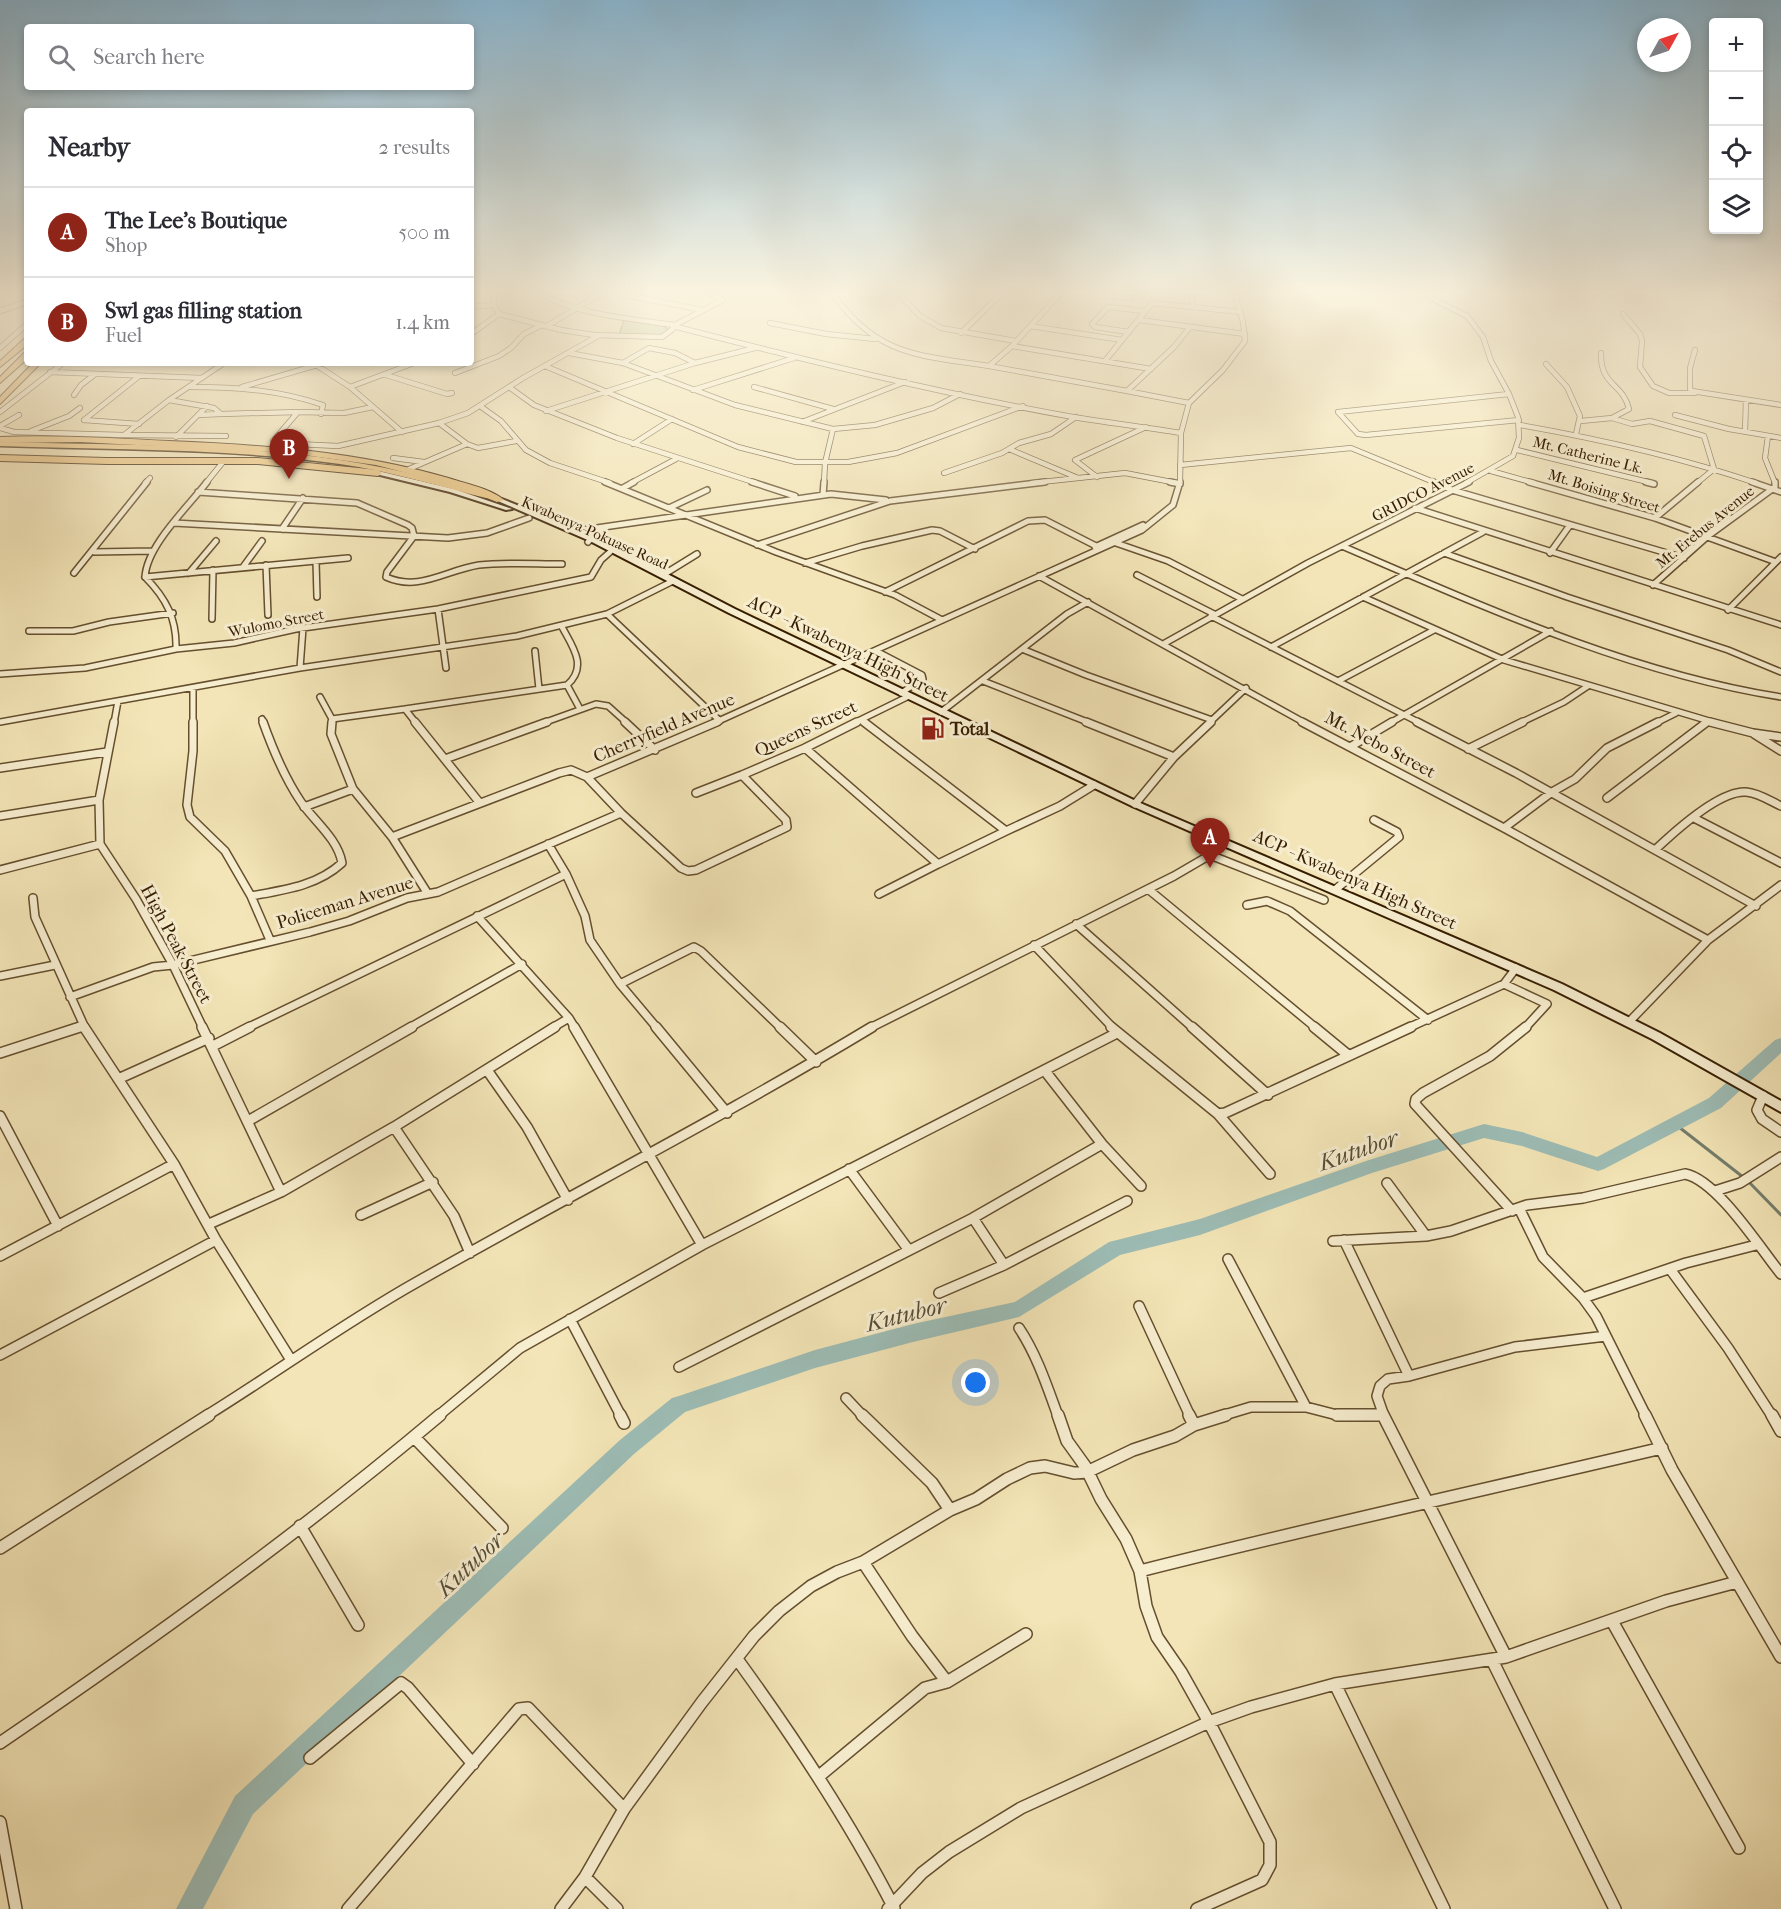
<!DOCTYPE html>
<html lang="en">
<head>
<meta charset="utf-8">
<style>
  body { margin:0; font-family:"IM FELL French Canon",serif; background:#f2f2f3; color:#2b2b33 }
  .controls { position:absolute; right:18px; top:18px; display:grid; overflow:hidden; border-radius:6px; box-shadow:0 3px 9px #0003 }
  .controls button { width:54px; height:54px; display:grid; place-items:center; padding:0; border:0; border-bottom:2px solid #e1e1e2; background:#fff; color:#2b2b33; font:30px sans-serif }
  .compass { position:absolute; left:1637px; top:18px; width:54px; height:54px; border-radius:50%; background:#fff; box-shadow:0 3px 9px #0003; rotate:50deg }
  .you { position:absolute; left:976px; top:1383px; width:21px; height:21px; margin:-15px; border:4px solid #fff; border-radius:50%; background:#1a73e8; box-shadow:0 0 0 9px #1a73e833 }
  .badge { display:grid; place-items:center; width:39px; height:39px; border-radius:50%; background:#8f2418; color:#fff; font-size:20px; font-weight:700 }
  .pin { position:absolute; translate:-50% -50px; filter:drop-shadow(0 2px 3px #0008) }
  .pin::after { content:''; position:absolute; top:32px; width:21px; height:18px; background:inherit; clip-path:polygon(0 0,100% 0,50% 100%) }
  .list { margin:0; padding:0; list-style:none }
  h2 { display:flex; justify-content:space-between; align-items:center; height:78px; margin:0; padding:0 24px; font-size:26px }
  h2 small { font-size:20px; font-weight:400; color:#7c7c81 }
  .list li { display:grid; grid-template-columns:39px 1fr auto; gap:18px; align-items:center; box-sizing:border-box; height:90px; padding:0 24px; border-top:2px solid #e1e1e2 }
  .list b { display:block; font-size:22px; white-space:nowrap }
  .list p { margin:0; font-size:20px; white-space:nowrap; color:#7c7c81 }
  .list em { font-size:20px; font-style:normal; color:#7c7c81 }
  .icon { flex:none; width:33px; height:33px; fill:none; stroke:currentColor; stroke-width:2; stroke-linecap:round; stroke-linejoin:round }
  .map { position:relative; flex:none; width:1781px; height:1909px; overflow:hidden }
  .search { position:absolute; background:#fff; box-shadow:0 3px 9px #0003; left:24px; top:24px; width:450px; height:66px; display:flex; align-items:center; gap:15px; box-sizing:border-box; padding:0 21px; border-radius:6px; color:#7c7c81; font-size:22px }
  .panel { position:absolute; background:#fff; box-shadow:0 3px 9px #0003; left:24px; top:108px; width:450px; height:258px; border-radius:6px }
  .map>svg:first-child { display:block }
  .green { fill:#b6c692; stroke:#767249; stroke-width:1.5 }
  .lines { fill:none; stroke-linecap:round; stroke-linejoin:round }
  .stream { stroke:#747d6d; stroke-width:3 }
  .river { fill:#9dbdb6; fill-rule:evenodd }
  .minor-far4-casing { stroke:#654f2e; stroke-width:6 }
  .minor-far3-casing { stroke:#654f2e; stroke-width:8 }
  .minor-far2-casing { stroke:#654f2e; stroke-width:10 }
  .minor-far1-casing { stroke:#654f2e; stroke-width:12 }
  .minor-casing { stroke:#654f2e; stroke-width:14 }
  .tertiary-casing { stroke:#654f2e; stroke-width:7 }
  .secondary-casing { stroke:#361d00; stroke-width:4 }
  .primary-casing { stroke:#361d00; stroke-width:3 }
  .trunk-casing { stroke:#361d00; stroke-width:2 }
  .minor-far4 { stroke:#f7eed0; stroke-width:4.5 }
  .minor-far3 { stroke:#f7eed0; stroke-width:5 }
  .minor-far2 { stroke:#f7eed0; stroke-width:7 }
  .minor-far1 { stroke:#f7eed0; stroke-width:9 }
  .minor { stroke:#f7eed0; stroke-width:11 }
  .tertiary { stroke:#f7eed0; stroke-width:5 }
  .secondary { fill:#f7eed0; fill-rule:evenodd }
  .primary { fill:#eac27c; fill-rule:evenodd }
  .trunk { fill:#eac27c; fill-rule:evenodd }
  .labels { text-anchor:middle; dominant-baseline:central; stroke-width:6; stroke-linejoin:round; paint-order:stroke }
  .far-street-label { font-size:15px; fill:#361d00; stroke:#f7eed0 }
  .street-label { font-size:18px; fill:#361d00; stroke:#f7eed0 }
  .poi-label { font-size:18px; font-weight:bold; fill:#361d00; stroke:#f7eed0; text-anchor:start }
  .near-water-label { font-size:24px; font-style:italic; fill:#554d37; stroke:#f7eed0 }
</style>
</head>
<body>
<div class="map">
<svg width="1781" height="1909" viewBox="0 0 1781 1909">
  <rect width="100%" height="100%" fill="#f3e5b7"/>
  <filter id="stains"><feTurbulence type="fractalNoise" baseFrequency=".00333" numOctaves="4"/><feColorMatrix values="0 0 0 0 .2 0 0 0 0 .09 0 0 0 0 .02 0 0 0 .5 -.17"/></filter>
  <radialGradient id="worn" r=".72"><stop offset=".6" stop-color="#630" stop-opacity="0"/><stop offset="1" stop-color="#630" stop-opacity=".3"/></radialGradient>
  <!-- green -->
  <path class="green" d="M624,320L664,326L669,331L661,337L619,335Z"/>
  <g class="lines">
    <!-- stream -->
    <path class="stream" d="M1675,1124L1743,1177
      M1747,1180L1781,1215"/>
    <!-- river -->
    <path class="river" d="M1781,1038V1053L1721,1108L1604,1169L1598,1171L1522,1146L1484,1138L1372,1173L1200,1235L1120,1255L1019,1317L913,1342L815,1368L685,1412L634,1454L253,1814L203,1909H176L235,1796L620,1440L672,1398L679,1396L815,1350L913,1324L1015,1302L1109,1242L1200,1219L1369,1160L1484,1124L1522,1132L1597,1157L1709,1098L1775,1040Z"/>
    <defs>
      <path id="minor-far4" d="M494,294V305L499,314L561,330L594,335L662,337L673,329V326C805,360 938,393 1073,417C1109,423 1145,427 1181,433
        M542,294C577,315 634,319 674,325
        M620,294L703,310
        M833,294C878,357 919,355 989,366
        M899,294L920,316L941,328L1016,341
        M1060,294L1012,346L989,366L1127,391L1174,347L1190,327
        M1084,294L1131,298
        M1191,294L1193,303
        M1431,294L1429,297L1467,316L1483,337L1491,361L1509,394L1518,417L1519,438L1513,456L1466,483
        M1760,294L1781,301
        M471,307L494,305
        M1623,314L1640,334L1642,341L1640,367L1653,386L1669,393H1695
        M1139,320L1245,334
        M770,323L826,334L875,339
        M547,326L600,294
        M673,326L723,300L709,294
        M1030,326L1122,340
        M1129,332L1095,327L1092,324L1108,307L1145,311
        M961,333L1001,294
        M471,334L499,314
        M1012,346L1151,369
        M0,348L27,324
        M1695,350L1690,368V389L1692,391L1781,405
        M569,353L623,363L735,405L833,429L875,425L933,408L960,394
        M1105,361L1152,303L1241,312
        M224,363L169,400L124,435L226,436
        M313,363L350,387L402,432
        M623,363L649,348L675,353L695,363
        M1546,364L1567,387L1580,416L1576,434
        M545,366L738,447L796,462H848L897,453L1023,406
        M50,372L202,378
        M455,373L499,356L511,348L524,334L542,325
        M386,375L447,394L452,393
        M191,387C236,387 280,390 323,405L321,414
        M242,387L324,363
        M350,387L414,363
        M509,387L534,405L617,438L756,483
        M754,387L833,409
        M693,390L794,358
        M1127,391L1189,403
        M1509,394L1338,412L1358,434L1366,435L1519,420
        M74,395L81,385L94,375
        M169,400L214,408L221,414L298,412
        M480,406L501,421L526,450L550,463L610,483
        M373,407L344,413L298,412L273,441L275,443L338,446L439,423L468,413L523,378L598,336
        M546,411L695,363L755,348
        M0,412L63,363
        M198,415L221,414
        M1675,415L1729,429L1781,438
        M1612,418L1632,424L1650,421L1704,436L1714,469L1697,483
        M84,420L138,377
        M84,420L139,424
        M1581,421L1612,418L1629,409C1623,383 1600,386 1601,353
        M802,422L905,382
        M1520,425C1600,439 1679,457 1756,483
        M0,426L19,415
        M0,428L14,432L124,435
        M31,431L69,416L80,408
        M1745,432L1746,400
        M1768,436L1765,458L1775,483
        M176,437L207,406
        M467,444L478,448L516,441
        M633,444L672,419
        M1009,449L1078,478
        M1517,450L1652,483
        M393,458L424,462
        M1180,465L1351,448L1436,483
        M409,469L467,444L439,423
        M1491,471L1534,483
        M944,473L1002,453L1019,443L1051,434L1076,417
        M1097,477L1075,460L1146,427
        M145,483L150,478
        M206,483L223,462
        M631,483L676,459
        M824,483L825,463L833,429
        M1032,483L1125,473L1177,483
        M1180,483L1181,433L1189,403L1223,370L1245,341L1243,322L1235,294"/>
      <path id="minor-far3" d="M207,482C188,507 147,545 145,577L348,558
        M605,482L776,552L895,595L942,620
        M752,482L795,496
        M1170,482L1180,484
        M1433,482L1452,490L1684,558
        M1529,482L1655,518L1776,562
        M1646,482L1654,484
        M1752,482L1781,492
        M623,488L634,482
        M198,492L357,503L408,525L412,528L414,536L387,572L386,577C419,592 446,570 479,565C506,562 535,564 562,564
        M823,495L824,482
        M669,508L707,490
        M1415,508L1781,625
        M1655,518L1698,482
        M174,523L448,538L487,533L529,518
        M282,529L303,498
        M576,531L831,494L886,500
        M588,542L600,529
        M1116,543L1168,561L1242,599
        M757,545L890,501L1045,482
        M1342,546C1482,606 1629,673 1781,697
        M1095,547L1143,525
        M94,552L153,551
        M1444,553L1567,597L1728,650L1781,672
        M1550,553L1570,525
        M316,561L317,597
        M805,563L862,546L932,530L940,531L975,549
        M266,565L268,615
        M243,567L262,541
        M74,573L147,482
        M189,573L216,541
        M663,575L697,554
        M1137,575L1214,614
        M1039,576L1305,723
        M145,577C166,598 177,619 176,649
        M1653,585L1708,536L1775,487V482
        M885,592L1028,521L1045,520L1096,546
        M1363,597L1504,660L1716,723
        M438,609L446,668
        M1728,610L1781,557
        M607,614L720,721
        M1211,616L1420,723
        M212,619L213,570
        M562,627C573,647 588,667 567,685
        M29,631H73L109,622L173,613
        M1165,643L1308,563L1469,482
        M1271,647L1483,532
        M1022,649L1086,675L1212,720
        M535,651L539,689
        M876,651L922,675L923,679L901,693
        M300,668L303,628
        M0,674L85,668L176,649L234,643L296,629L438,609L591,577L601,560L610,552
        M983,681L1090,723
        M1338,681L1434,630
        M193,688V723
        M320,697L332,719L405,709L416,723
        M405,709L567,685L580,709
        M941,712L1067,614L1088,602
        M262,719L264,723
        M862,720L866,723
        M0,722L300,668L517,636L607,614L673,581
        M114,723L118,701
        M332,723V719
        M543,723L596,704L608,706L627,723
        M714,723L1142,530L1173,505L1180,482
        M854,723L909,696
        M1209,723L1246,688
        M1390,723L1551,631
        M1520,723L1564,702L1588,686
        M1656,723L1676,713
        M1705,723L1708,721"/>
      <path id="minor-far2" d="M114,722L99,800L100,844L136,899L173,965L203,1028
        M193,722V751L187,805L190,817L225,851L251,896C284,890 317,886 342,863C338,839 314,821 301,802C284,777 273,750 263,722
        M332,722L331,734L353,789L392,837L428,894
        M415,722L479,802
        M625,722L655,750
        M1086,722L1174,757
        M1302,722L1504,828L1708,940
        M1417,722L1516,773L1756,906
        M1710,722L1753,733L1781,737
        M1754,734L1781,751
        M1350,747L1392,722
        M805,748L938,864L1006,831L864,722
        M1468,749L1523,722
        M445,759L547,722
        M0,768L107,752
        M587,777L621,813L681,868L688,871L696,870L787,827L786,820L742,775L805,748L857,722
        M696,793L742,775
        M1607,798L1707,722
        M1135,804L1174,757L1211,722
        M304,807L353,789
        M0,816L99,800
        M1694,818L1781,863
        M1504,828L1552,792L1575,779L1607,748L1658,722
        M1006,831L1060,806L1094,785
        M392,837L559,773L571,770L587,777L717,722
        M548,844L566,874L585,916L590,940L620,984L657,1028
        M1656,849C1674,832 1720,790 1746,792C1759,793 1770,801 1781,806
        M1210,855L1324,900
        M0,870L100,844
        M1148,889L1316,1028
        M1336,889L1399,837L1397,832L1374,820
        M879,894L938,864
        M251,896L270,940
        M33,898L35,917L85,1028
        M1247,905L1267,901L1290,911L1428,1020
        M477,916L569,1018L575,1028
        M1076,924L1193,1028
        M1034,945L1113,1028
        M0,976L55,965
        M620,984L694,947L701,951L781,1028
        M1504,984L1547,1004L1525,1028
        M70,997L153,967L173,965L310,932L349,921L407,898L438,892L621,813
        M1629,1022L1708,940L1781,885
        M75,1028L83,1026
        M247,1028L566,874
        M409,1028L522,964
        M552,1028L569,1018
        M870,1028L1174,876L1210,855L1224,841
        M1408,1028L1504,984L1516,968"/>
      <path id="minor-far1" d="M84,1027L174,1164L216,1240L291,1360
        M202,1027L281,1192
        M574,1027L702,1245
        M656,1027L727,1113
        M780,1027L816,1062
        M1111,1027L1218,1114L1270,1174
        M1192,1027L1268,1095
        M1314,1027L1348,1055
        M213,1046L250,1027
        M0,1053L80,1027
        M487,1070L527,1127L568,1200
        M1045,1071L1102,1144L1141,1186
        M118,1079L209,1038
        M1763,1096L1757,1110L1762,1119L1781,1132
        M1218,1114L1225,1113L1411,1027
        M0,1116L58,1226
        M248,1121L412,1027
        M394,1127L454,1216L470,1253
        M849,1169L908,1249
        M1387,1183L1426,1236
        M1715,1191L1740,1183L1781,1157
        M1519,1208L1543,1257L1583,1298L1596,1316L1646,1416
        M1512,1211L1415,1104L1416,1099L1423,1093L1490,1056L1526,1027
        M361,1215L433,1182
        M973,1218L1004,1265
        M209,1224L281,1192L394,1127L555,1027
        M1344,1240L1409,1376
        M1333,1241L1426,1236L1451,1231L1527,1205L1583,1198L1685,1174C1717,1180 1760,1248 1781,1274
        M0,1256L174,1164
        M1228,1259L1306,1407
        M1670,1269L1728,1348L1772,1416
        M939,1293L1004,1265L1127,1201
        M1583,1298L1686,1263L1756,1245
        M1139,1306L1190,1416
        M570,1319L621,1416
        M1019,1328C1037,1355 1047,1386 1058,1416
        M0,1355L216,1240
        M679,1367L973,1218L1102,1144
        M846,1398L863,1416
        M206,1416C277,1372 344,1323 417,1282C568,1196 723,1117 872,1027
        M438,1416L520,1348L702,1245L1117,1033
        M1221,1416L1251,1407H1306L1337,1415H1383
        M1384,1416L1377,1396L1380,1386L1388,1379L1409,1376L1515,1347L1606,1336"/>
      <path id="minor" d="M620,1415L624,1423
        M862,1415L932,1483L950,1510
        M1058,1415L1067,1441L1085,1466L1101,1499L1126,1539L1140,1571L1146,1606L1157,1637L1181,1672L1209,1722L1270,1842V1865L1262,1880L1197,1909
        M1189,1415L1194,1425
        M1337,1415H1383
        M1383,1415L1506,1657
        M1645,1415L1672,1470L1781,1657
        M1772,1415L1781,1431
        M414,1437L502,1528
        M300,1526L358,1625
        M0,1548L209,1415
        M863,1562L912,1636L947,1682
        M1140,1571C1313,1527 1488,1489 1662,1448
        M1612,1621L1739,1848
        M737,1659C795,1739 849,1820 894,1908
        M1492,1660L1615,1909
        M1335,1684L1444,1909
        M0,1743C151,1640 300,1533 440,1415
        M310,1758L401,1683L408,1688L473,1764
        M818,1777L925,1688L947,1682L1026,1634
        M0,1822L16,1909
        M585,1877L617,1909
        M348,1909L519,1709L528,1708L624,1809
        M561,1909L585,1877L624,1809L702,1702L754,1636L779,1611L811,1586L837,1572L863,1562L950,1510L976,1499L1007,1479L1030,1468L1045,1466L1074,1473L1087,1472L1133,1450L1175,1436L1194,1425L1226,1415
        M888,1909L922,1873L949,1852L1021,1808L1209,1722L1251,1707L1335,1684L1506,1657L1666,1601L1737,1582"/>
      <path id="tertiary" d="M0,311L27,302"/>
      <path id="secondary" d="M378,471L454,489L512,509L506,510L450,492L376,474V472Z
        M498,499H502L596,537L735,609L1138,802L1562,984L1660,1033L1781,1101V1112L1652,1039L1554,990L1132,806L729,613L590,541L498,501Z"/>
      <path id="primary" d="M0,442C142,446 286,442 425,477C442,482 477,487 490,496L486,498C438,486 390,471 340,464C227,448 113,450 0,446Z"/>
      <path id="trunk" d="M24,339H27V345L0,367V361Z
        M24,353H27V359L0,383V377Z
        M33,363H41L0,404V397Z
        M0,437C56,435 113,438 169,441C262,445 355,451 445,477C463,483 490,488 504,500L497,502L456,486L376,465L290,453L80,442L0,443Z
        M0,455L107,458H258L378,470L382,473L378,476L258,464H107L0,461Z"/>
    </defs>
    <!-- minor-far4 casing -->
    <use href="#minor-far4" class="minor-far4-casing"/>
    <!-- minor-far3 casing -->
    <use href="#minor-far3" class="minor-far3-casing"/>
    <!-- minor-far2 casing -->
    <use href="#minor-far2" class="minor-far2-casing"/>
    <!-- minor-far1 casing -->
    <use href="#minor-far1" class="minor-far1-casing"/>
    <!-- minor casing -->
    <use href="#minor" class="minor-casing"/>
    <!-- tertiary casing -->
    <use href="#tertiary" class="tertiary-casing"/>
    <!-- secondary casing -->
    <use href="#secondary" class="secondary-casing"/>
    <!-- primary casing -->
    <use href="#primary" class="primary-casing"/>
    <!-- trunk casing -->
    <use href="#trunk" class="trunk-casing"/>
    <!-- minor-far4 -->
    <use href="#minor-far4" class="minor-far4"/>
    <!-- minor-far3 -->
    <use href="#minor-far3" class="minor-far3"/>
    <!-- minor-far2 -->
    <use href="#minor-far2" class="minor-far2"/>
    <!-- minor-far1 -->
    <use href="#minor-far1" class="minor-far1"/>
    <!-- minor -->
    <use href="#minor" class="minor"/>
    <!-- tertiary -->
    <use href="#tertiary" class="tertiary"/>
    <!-- secondary -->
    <use href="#secondary" class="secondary"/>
    <!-- primary -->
    <use href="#primary" class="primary"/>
    <!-- trunk -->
    <use href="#trunk" class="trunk"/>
  </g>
  <!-- sky -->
  <linearGradient id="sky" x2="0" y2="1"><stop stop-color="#8ab8d4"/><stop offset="0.52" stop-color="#faf3df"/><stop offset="1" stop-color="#faf3df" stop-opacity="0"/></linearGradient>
  <rect width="1781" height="561" fill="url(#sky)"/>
  <!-- icons -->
  <defs>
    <symbol id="fuel-bare" viewBox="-9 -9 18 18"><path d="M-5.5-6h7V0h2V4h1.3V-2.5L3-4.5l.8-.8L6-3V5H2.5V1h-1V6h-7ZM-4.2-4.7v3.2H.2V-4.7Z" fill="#8f2418" stroke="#f7eed0" stroke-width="2.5" paint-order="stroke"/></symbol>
  </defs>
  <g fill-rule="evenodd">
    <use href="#fuel-bare" x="916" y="712" width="33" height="33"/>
  </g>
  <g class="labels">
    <!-- far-street labels -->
    <g class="far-street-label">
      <text transform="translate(1588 455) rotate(14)">Mt. Catherine Lk.</text>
      <text transform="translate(1604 491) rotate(17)">Mt. Boising Street</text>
      <text transform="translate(1423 492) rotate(-27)">GRIDCO Avenue</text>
      <text transform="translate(1705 527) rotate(-39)">Mt. Erebus Avenue</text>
      <text transform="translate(595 533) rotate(24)">Kwabenya-Pokuase Road</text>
      <text transform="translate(276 623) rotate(-11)">Wulomo Street</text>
    </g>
    <!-- street labels -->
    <g class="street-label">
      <text transform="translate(848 649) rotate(26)">ACP - Kwabenya High Street</text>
      <text transform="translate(664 728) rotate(-23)">Cherryfield Avenue</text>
      <text transform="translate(806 729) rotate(-25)">Queens Street</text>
      <text transform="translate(1380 745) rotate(28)">Mt. Nebo Street</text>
      <text transform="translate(1355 880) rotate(24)">ACP - Kwabenya High Street</text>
      <text transform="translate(345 903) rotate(-17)">Policeman Avenue</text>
      <text transform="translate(176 944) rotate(62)">High Peak Street</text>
    </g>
    <!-- poi labels -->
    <g class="poi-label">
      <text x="950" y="729">Total</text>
    </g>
    <!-- near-water labels -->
    <g class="near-water-label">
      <text transform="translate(1358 1150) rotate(-19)">Kutubor</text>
      <text transform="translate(906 1314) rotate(-14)">Kutubor</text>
      <text transform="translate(470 1564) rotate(-43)">Kutubor</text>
    </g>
  </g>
  <rect width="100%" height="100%" filter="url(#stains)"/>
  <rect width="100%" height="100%" fill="url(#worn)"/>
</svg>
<div class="controls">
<button>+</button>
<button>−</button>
<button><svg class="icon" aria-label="locate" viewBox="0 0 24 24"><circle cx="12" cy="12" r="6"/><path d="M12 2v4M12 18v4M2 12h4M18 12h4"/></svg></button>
<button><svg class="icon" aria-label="layers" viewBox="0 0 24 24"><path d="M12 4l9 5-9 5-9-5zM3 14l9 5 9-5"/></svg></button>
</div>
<svg class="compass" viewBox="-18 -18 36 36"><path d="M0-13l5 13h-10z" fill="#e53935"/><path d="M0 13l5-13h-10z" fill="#7c7c81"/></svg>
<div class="you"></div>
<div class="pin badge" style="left:1210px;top:868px">A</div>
<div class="pin badge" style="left:289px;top:479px">B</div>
<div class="search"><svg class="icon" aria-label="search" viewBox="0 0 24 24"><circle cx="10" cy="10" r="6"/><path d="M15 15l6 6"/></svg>Search here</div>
<section class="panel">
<h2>Nearby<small>2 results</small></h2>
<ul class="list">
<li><span class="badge">A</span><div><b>The Lee's Boutique</b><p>Shop</p></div><em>500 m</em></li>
<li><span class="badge">B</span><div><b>Swl gas filling station</b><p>Fuel</p></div><em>1.4 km</em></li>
</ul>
</section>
</div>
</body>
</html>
